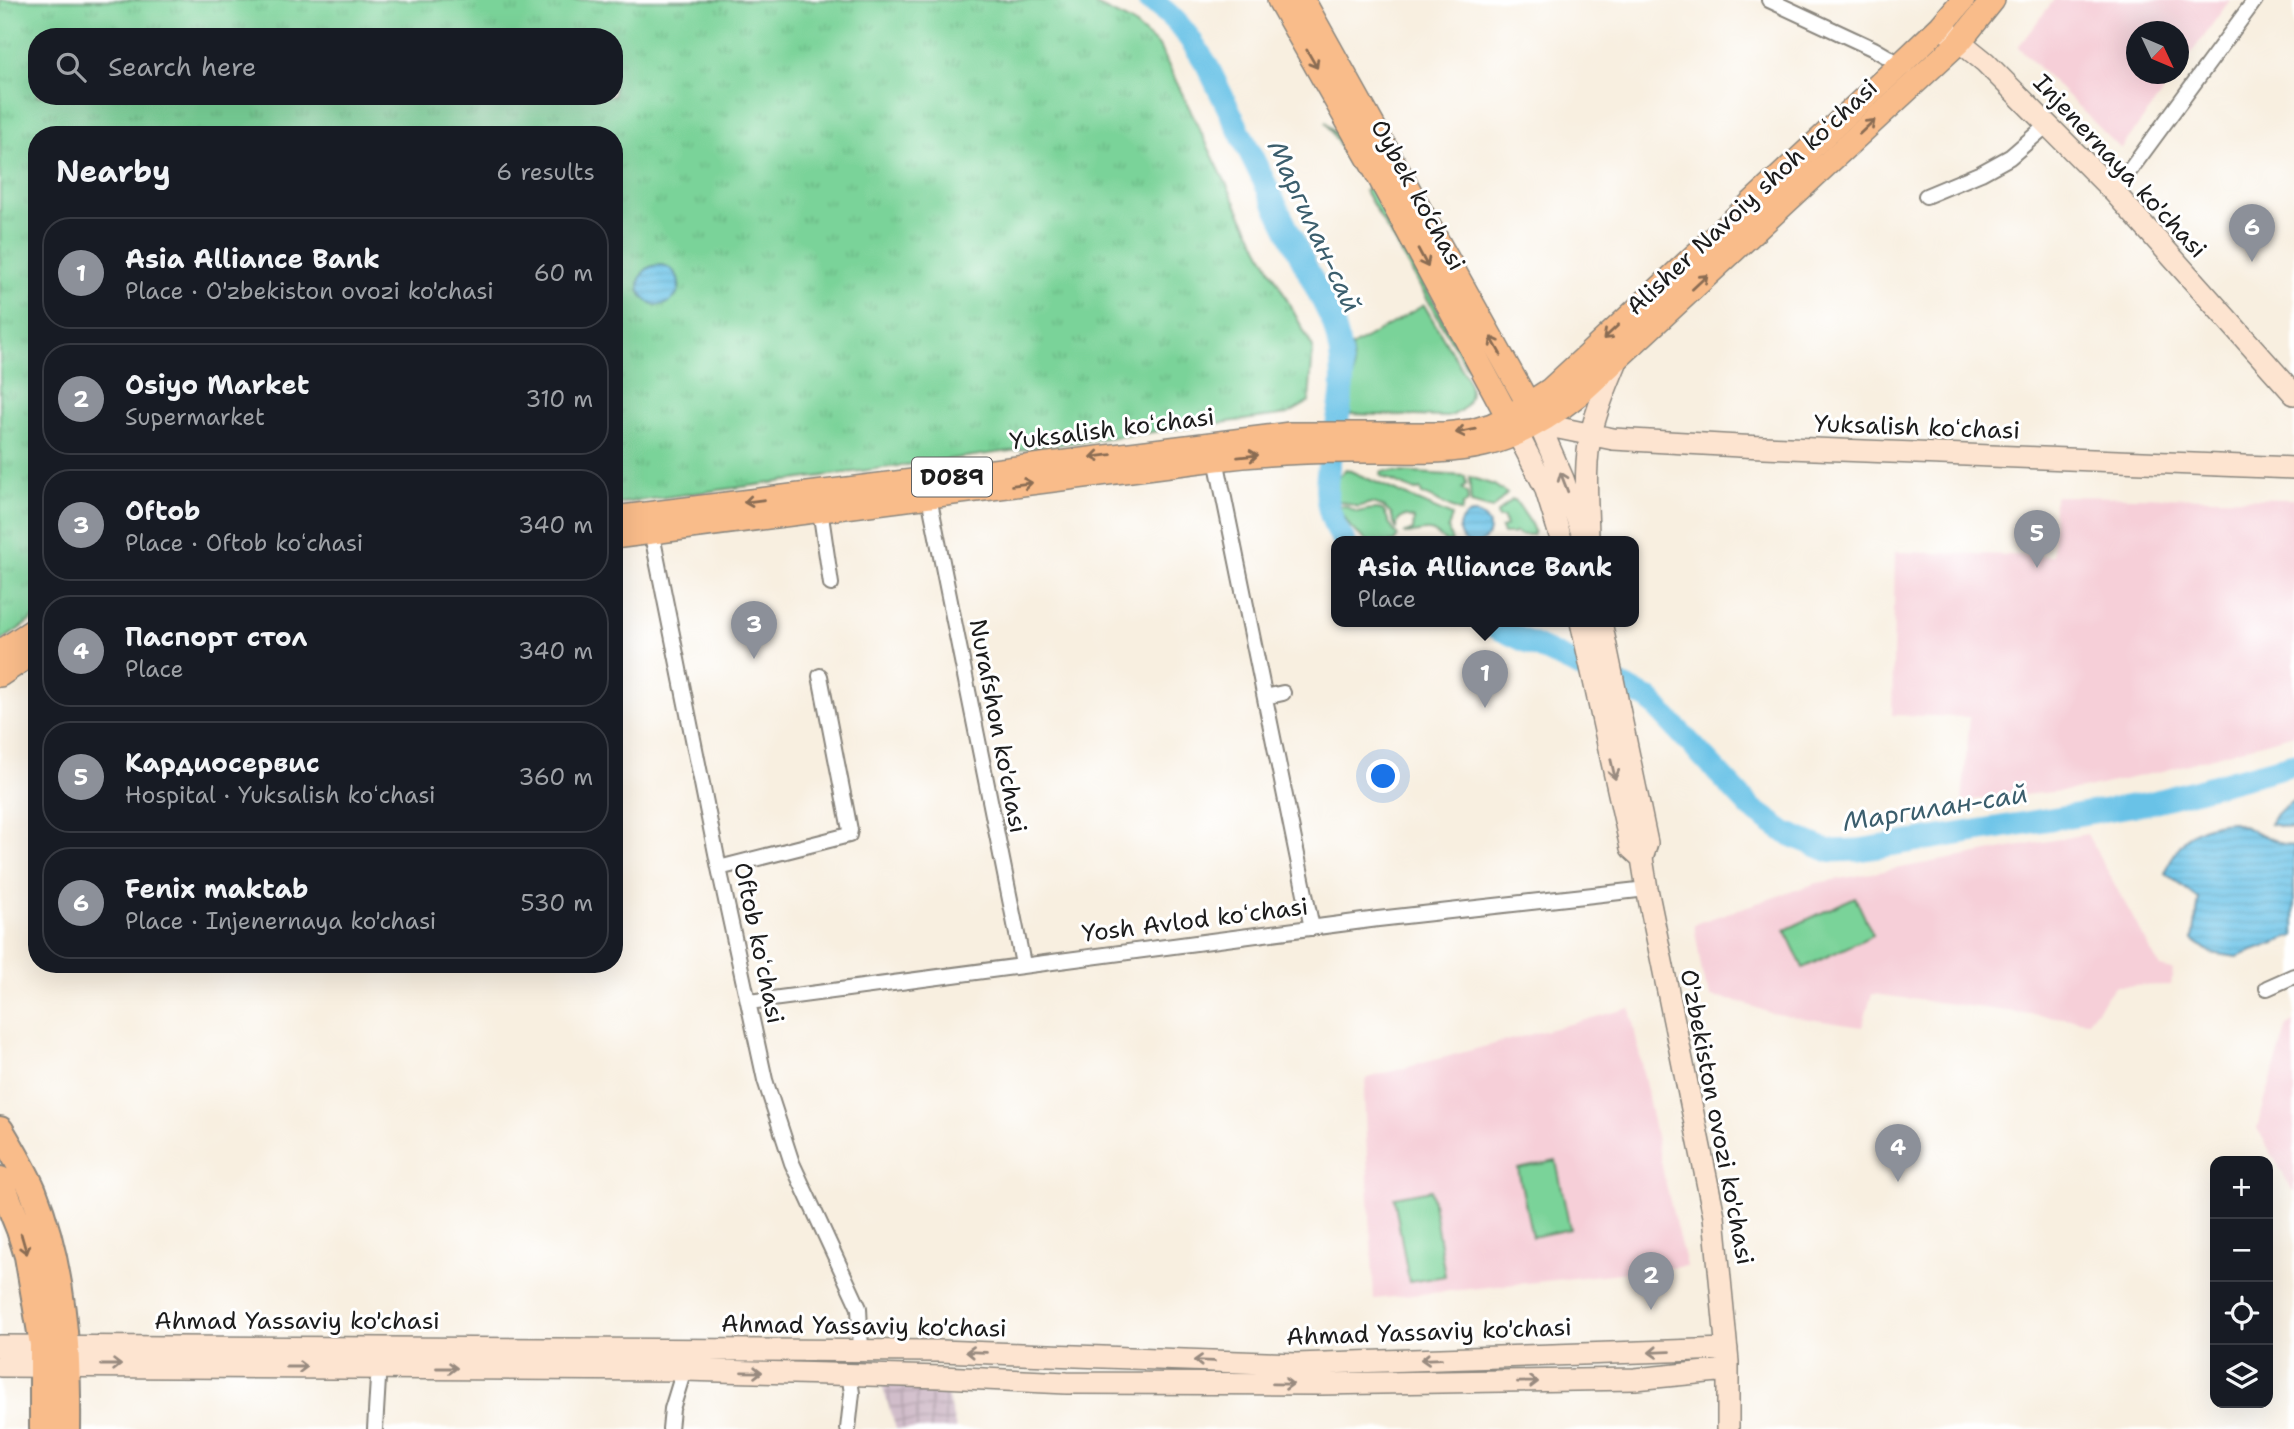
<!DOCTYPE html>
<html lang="en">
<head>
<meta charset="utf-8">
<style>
  body { margin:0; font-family:"Shantell Sans",sans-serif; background:#242831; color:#f1f3f6 }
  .controls { position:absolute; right:21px; bottom:21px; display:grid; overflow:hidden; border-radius:14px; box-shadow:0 7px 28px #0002 }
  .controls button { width:63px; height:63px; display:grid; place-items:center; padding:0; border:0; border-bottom:2px solid #363941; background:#171b24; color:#f1f3f6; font:35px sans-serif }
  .compass { position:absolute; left:2126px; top:21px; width:63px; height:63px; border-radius:50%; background:#171b24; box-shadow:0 7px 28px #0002; rotate:134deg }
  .you { position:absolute; left:1384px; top:777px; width:24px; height:24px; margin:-18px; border:5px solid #fff; border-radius:50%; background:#1a73e8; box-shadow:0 0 0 10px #1a73e833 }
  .badge { display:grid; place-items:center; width:46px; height:46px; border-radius:50%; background:#8c9099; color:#fff; font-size:23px; font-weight:700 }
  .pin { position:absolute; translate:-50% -58px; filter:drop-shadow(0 2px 4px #0008) }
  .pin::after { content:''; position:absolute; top:37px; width:24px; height:21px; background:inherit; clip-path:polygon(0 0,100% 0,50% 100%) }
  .popup { position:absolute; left:1331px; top:536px; width:308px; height:91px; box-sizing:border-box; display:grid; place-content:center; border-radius:14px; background:#171b24; filter:drop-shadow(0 2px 5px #0005); font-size:23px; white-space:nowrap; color:#9ea1a6 }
  .popup b { font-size:26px; color:#f1f3f6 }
  .popup::after { content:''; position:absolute; left:50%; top:100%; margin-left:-14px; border:14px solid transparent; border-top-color:#171b24 }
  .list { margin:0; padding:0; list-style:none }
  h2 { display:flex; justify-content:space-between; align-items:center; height:91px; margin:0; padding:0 28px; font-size:30px }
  h2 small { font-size:23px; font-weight:400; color:#9ea1a6 }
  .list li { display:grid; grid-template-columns:46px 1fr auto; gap:21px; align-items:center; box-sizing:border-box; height:112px; margin:0 14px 14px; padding:0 14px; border:2px solid #363941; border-radius:28px }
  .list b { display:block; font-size:26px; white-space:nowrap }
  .list p { margin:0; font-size:23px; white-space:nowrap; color:#9ea1a6 }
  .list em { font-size:23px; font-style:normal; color:#9ea1a6 }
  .icon { flex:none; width:38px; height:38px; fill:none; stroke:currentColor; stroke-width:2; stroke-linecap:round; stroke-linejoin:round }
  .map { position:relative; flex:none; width:2294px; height:1429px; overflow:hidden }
  .search { position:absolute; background:#171b24; box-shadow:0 7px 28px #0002; left:28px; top:28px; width:595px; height:77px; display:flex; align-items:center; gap:18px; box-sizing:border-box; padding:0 24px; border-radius:28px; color:#9ea1a6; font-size:26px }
  .panel { position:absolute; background:#171b24; box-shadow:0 7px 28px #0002; left:28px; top:126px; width:595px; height:847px; border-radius:28px }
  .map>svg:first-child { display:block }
  .built { fill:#f6cfd8 }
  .industrial { fill:url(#industrial-grid) }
  .grass { fill:#7ad399; stroke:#4b785a; stroke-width:2 }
  .park { fill:url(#park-tufts); stroke:#4b785a; stroke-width:2; fill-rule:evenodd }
  .water { fill:url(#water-rules); stroke:#426f82; stroke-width:2 }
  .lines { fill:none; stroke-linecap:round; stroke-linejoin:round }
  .river { stroke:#69c2e7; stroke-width:23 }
  .street-casing { stroke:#8a867e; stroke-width:18 }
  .secondary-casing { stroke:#8a867e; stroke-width:24 }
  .primary-casing { stroke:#8a867e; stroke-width:26 }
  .highway-casing { stroke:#8a867e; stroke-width:30 }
  .street { stroke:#fff; stroke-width:14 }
  .secondary { stroke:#fde4d0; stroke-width:21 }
  .primary { stroke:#f9bc8a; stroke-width:23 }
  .highway { stroke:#f9bc8a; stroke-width:26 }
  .oneway { stroke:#8a6c53 }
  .oneway2 { stroke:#988a7f }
  .labels { text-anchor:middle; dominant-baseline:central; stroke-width:6; stroke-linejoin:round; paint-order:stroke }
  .shield { fill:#fff; stroke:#606060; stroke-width:2 }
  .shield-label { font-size:23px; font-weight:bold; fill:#1c1c1c }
  .street-label { font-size:24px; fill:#1c1c1c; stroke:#fff }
  .water-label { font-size:26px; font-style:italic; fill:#3b5e6d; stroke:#fff }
</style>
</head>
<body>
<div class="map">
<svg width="2294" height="1429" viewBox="0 0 2294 1429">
  <defs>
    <pattern id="industrial-grid" width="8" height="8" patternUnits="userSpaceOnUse" patternTransform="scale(1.75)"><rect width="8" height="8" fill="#d1bdca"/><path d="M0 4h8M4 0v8" fill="none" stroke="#b3a2ad"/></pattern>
    <pattern id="park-tufts" width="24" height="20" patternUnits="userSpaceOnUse" patternTransform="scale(1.75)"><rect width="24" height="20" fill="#7ad399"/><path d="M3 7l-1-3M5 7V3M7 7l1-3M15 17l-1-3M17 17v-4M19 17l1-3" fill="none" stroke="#69b583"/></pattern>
    <pattern id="water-rules" width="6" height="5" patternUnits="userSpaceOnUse" patternTransform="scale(1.75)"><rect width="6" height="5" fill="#69c2e7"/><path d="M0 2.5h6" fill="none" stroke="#5aa6c6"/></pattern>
  </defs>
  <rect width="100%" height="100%" fill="#fff"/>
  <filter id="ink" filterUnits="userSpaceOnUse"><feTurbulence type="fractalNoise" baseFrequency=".0143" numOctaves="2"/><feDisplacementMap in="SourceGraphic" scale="14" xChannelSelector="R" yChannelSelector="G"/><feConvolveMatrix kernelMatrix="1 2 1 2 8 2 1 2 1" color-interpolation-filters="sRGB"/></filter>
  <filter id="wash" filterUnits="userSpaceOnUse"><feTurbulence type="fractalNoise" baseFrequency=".00686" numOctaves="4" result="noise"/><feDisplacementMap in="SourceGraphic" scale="28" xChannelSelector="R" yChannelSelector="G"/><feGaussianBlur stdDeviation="1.57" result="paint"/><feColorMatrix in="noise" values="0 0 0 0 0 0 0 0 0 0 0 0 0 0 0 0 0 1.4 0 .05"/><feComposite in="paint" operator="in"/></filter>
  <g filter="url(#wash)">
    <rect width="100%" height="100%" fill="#f8efe0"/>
    <!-- built -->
    <path class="built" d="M2054,0H2230L2179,70L2178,32H2136V74H2176L2121,149L2018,47Z
      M2054,496L2294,499V734L2167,770L2082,789L1962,801L1970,717L1892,715L1895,552L2053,556Z
      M2087,834L2160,967L2173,970L2171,985L2115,986L2088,1021L1872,994L1862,1027L1770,1013L1741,1002L1711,997L1703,978L1694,924L1817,883Z
      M1630,1008L1665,1181L1686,1266L1374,1299L1364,1095L1367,1078Z
      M2294,1022V1193L2257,1128L2287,1026Z"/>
    <!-- industrial -->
    <path class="industrial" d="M944,1384L956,1429H896L882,1385Z"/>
    <!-- grass -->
    <path class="grass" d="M1326,122L1351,150L1362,169L1354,171Z
      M1371,186L1372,188L1470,367L1467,368L1365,191Z
      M1424,305L1467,378C1475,397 1466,412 1447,417L1349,414L1354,369L1351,347Z
      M1346,469L1452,516L1448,528L1452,542H1445C1429,523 1422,534 1404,534L1413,530L1414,519L1404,516L1398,521L1396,528L1391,514L1382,506L1371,503L1358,507L1336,500V479Z
      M1382,471L1465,476L1466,485L1462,489L1467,493L1468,502L1463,505L1461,512L1422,494L1420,489L1415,491L1383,477L1380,475Z
      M1469,477L1494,485L1507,494L1492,509L1471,503Z
      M1512,500H1515L1530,522L1534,531L1532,535H1520L1515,532L1513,534H1503L1501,528L1506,526L1504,518H1498L1497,513Z
      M1337,505L1345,506L1357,512C1395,503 1379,515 1398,536L1394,542H1368L1351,528Z
      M1855,897L1873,935L1803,968L1785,930Z
      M1556,1161L1570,1229L1532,1237L1518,1169Z
      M1431,1190L1445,1276L1409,1282L1394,1197Z"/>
    <!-- park -->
    <path class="park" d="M0,0H1086L1131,22L1159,46L1241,214L1313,348L1309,402L1288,414L614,504V135H37V616L0,642ZM37,37H614V96H37Z"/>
    <!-- water -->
    <path class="water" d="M639 285a20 20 0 1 1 40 0a20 20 0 1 1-40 0Z
      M1459 529a15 15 0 1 1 30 0a15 15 0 1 1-30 0Z
      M2294,800V829L2270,824L2276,814Z
      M2233,822L2283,844L2294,846V936L2237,957L2211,953L2193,940L2199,899L2165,873C2181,837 2194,824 2233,822Z"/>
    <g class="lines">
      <!-- river -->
      <path class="river" d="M1149,0C1176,16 1191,39 1207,65L1333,322C1340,345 1344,367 1342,391C1338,445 1308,493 1345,542
        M1485,622L1649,699L1751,808L1786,833L1829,851L1859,850L2149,803L2294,764"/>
    </g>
  </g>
  <g filter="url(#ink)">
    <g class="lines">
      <defs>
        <path id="street" d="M1769,0L1874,49L1905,67
          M2114,192L2255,0
          M1926,196L1981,173L2010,157L2047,125
          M1216,459L1312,928
          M929,497L1023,964
          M820,509L831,584
          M650,525L719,868L765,1080L792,1163L859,1308L861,1350
          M1265,697L1283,693
          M719,868L849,835L850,830L820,676
          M2267,988L2294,976
          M749,1002L1378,919L1647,889
          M375,1429L379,1362
          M670,1429L672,1409L684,1370
          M848,1429L852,1393L849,1374"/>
        <path id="secondary" d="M1948,32L1985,62L2114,192L2294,394
          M1539,424L1613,439L1740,446L2294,468
          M1539,424L1563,479L1581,530
          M1518,435L1545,487L1562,542
          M1588,542C1588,507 1583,469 1591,434C1597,407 1608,383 1618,358
          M1581,622L1631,848L1642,858
          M1601,622L1647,843L1642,858L1647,889L1714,1216L1728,1362V1429
          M0,1346L940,1351L1296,1364L1727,1349
          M0,1366L684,1370L942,1377L1067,1383L1319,1384L1635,1379L1728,1370"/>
        <path id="primary" d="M1279,0L1378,175L1515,430
          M1303,0L1535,416
          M614,518L1290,434H1445L1472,431L1492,425L1508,417L1550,390L1901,64L1941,26L1963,0
          M614,537L1216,459C1260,454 1304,451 1349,451C1449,450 1495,462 1579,394L1960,41L1993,0
          M0,652L37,628
          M0,675L37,650"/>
        <path id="highway" d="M0,1130C12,1150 24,1170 33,1191C63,1267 68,1349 67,1429
          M0,1180L20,1230L28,1256L43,1344V1429"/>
      </defs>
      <!-- street casing -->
      <use href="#street" class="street-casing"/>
      <!-- secondary casing -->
      <use href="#secondary" class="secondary-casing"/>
      <!-- primary casing -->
      <use href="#primary" class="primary-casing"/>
      <!-- highway casing -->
      <use href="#highway" class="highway-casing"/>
      <!-- street -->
      <use href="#street" class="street"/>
      <!-- secondary -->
      <use href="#secondary" class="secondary"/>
      <!-- primary -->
      <use href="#primary" class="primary"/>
      <!-- highway -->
      <use href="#highway" class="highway"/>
    </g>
    <!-- one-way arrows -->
    <defs><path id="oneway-shaft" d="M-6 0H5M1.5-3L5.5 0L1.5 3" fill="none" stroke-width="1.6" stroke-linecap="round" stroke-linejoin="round" transform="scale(1.75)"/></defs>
    <g class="oneway">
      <use href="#oneway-shaft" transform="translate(1312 59) rotate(60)"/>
      <use href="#oneway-shaft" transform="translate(1867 127) rotate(-43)"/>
      <use href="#oneway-shaft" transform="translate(1423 258) rotate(62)"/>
      <use href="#oneway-shaft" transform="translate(1700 282) rotate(-43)"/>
      <use href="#oneway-shaft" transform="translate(1611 332) rotate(137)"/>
      <use href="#oneway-shaft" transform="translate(1496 346) rotate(-119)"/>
      <use href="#oneway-shaft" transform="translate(1466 431) rotate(170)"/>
      <use href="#oneway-shaft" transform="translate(1101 456) rotate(173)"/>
      <use href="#oneway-shaft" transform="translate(1248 456) rotate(-6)"/>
      <use href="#oneway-shaft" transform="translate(1022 484) rotate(-8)"/>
      <use href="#oneway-shaft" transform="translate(754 501) rotate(173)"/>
      <use href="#oneway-shaft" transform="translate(24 1244) rotate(74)"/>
    </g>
    <g class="oneway2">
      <use href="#oneway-shaft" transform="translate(1564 482) rotate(-111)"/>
      <use href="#oneway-shaft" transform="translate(1613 769) rotate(77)"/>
      <use href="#oneway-shaft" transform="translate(976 1352) rotate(-178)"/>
      <use href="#oneway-shaft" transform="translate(1659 1352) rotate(178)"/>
      <use href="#oneway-shaft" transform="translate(1431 1359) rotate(178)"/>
      <use href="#oneway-shaft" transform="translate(1204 1361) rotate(-178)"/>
      <use href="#oneway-shaft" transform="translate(111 1365)"/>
      <use href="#oneway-shaft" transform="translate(297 1367)"/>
      <use href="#oneway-shaft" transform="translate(447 1368)"/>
      <use href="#oneway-shaft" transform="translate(752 1372) rotate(1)"/>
      <use href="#oneway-shaft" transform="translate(1528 1382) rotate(-1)"/>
      <use href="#oneway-shaft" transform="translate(1283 1384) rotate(1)"/>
    </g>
  </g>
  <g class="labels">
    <!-- shield labels -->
    <rect class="shield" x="912" y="457.5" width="80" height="39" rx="5"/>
    <g class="shield-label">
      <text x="952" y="477">D089</text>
    </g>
    <!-- street labels -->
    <g class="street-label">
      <text transform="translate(2120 166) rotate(47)">Injenernaya ko'chasi</text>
      <text transform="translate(1418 195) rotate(61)">Oybek ko‘chasi</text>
      <text transform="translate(1752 197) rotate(-43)">Alisher Navoiy shoh koʻchasi</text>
      <text transform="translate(1917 427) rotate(2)">Yuksalish koʻchasi</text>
      <text transform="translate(1112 429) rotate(-7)">Yuksalish koʻchasi</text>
      <text transform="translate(998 726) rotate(79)">Nurafshon ko'chasi</text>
      <text transform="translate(1195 920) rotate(-7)">Yosh Avlod koʻchasi</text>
      <text transform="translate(759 943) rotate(78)">Oftob koʻchasi</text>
      <text transform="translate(1717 1117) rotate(79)">O'zbekiston ovozi ko'chasi</text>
      <text x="297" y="1321">Ahmad Yassaviy ko'chasi</text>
      <text transform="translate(864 1326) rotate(1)">Ahmad Yassaviy ko'chasi</text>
      <text transform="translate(1429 1332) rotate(-2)">Ahmad Yassaviy ko'chasi</text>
    </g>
    <!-- water labels -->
    <g class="water-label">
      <text transform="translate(1315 226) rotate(65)">Маргилан-сай</text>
      <text transform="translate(1935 807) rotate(-9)">Маргилан-сай</text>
    </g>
  </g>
</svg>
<div class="controls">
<button>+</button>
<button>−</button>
<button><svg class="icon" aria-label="locate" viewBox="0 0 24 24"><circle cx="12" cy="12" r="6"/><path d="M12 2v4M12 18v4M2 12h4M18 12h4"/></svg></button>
<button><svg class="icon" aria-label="layers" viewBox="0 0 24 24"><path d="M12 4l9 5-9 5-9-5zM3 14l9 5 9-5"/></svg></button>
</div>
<svg class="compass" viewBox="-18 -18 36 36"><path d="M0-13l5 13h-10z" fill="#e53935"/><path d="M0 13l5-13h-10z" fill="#9ea1a6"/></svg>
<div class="you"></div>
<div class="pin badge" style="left:1485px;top:708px">1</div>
<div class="popup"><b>Asia Alliance Bank</b>Place</div>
<div class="pin badge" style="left:1651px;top:1310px">2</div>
<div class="pin badge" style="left:754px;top:659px">3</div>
<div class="pin badge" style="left:1898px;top:1182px">4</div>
<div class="pin badge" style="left:2037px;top:568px">5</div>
<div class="pin badge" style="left:2252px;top:262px">6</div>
<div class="search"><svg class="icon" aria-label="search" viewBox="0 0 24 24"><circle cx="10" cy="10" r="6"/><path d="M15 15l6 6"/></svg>Search here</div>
<section class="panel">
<h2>Nearby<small>6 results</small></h2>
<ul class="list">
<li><span class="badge">1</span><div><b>Asia Alliance Bank</b><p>Place · O'zbekiston ovozi ko'chasi</p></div><em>60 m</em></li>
<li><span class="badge">2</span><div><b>Osiyo Market</b><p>Supermarket</p></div><em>310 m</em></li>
<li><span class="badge">3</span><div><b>Oftob</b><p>Place · Oftob koʻchasi</p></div><em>340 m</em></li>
<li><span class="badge">4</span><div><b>Паспорт стол</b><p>Place</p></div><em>340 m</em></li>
<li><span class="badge">5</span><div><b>Кардиосервис</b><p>Hospital · Yuksalish koʻchasi</p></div><em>360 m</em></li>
<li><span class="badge">6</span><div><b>Fenix maktab</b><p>Place · Injenernaya ko'chasi</p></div><em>530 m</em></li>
</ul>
</section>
</div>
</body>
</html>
